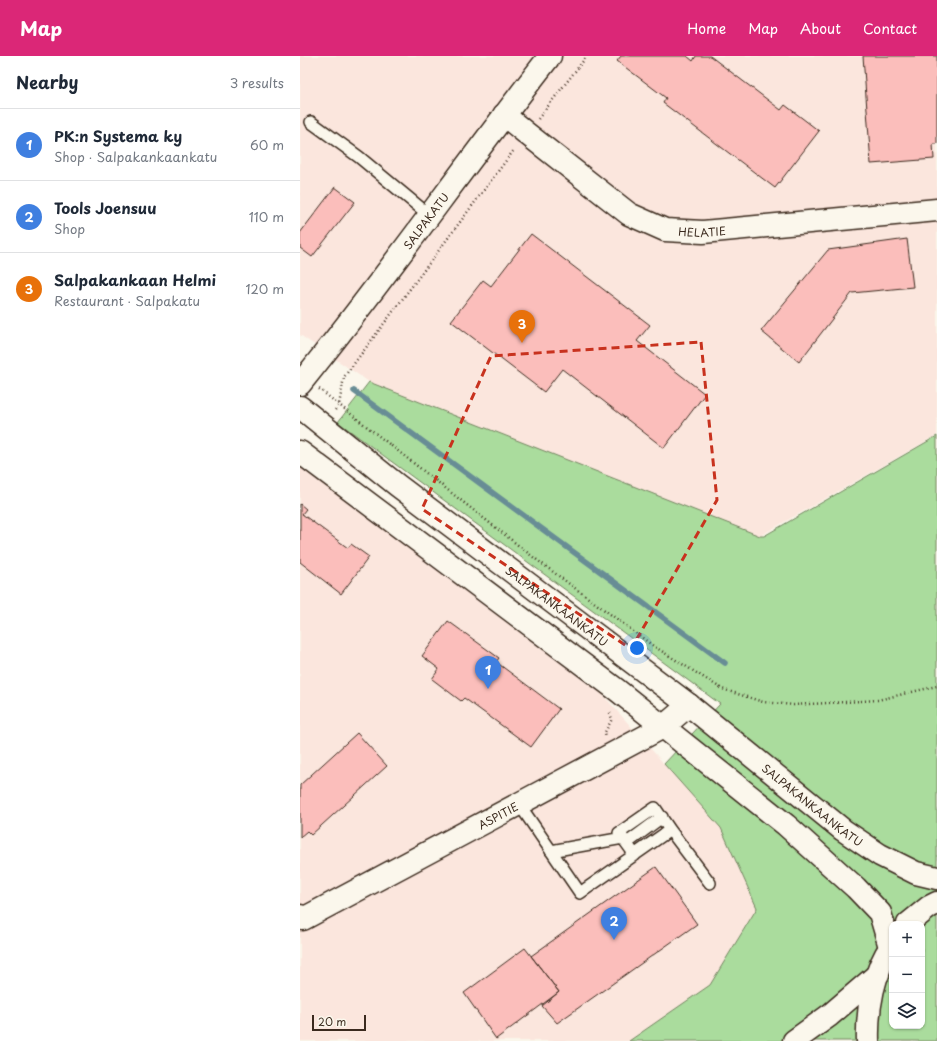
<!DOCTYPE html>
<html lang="en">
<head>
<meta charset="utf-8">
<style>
  body { margin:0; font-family:"Playpen Sans",sans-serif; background:#f6f6f7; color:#1f2937 }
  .controls { position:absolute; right:12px; bottom:12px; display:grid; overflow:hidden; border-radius:8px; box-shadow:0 1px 3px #0004 }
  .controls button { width:36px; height:36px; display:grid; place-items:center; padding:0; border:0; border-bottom:1px solid #e0e1e3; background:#fff; color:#1f2937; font:20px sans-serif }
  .scale { position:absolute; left:12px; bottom:10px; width:54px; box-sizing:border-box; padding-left:4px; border:2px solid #3b2a1e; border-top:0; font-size:11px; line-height:14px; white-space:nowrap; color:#3b2a1e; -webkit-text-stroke:3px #fbf7ec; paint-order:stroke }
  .you { position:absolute; left:337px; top:592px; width:14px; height:14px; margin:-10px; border:3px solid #fff; border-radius:50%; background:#1a73e8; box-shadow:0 0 0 6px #1a73e833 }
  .badge { display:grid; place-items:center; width:26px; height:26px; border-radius:50%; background:#db2777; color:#fff; font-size:13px; font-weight:700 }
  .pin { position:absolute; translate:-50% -33px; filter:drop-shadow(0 1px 2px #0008) }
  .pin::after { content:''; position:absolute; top:21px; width:14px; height:12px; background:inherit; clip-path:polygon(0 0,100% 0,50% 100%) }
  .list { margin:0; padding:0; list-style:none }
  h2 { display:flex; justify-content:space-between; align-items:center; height:52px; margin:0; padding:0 16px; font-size:17px }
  h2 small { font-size:13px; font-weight:400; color:#747a83 }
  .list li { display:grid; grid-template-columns:26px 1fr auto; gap:12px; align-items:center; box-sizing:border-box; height:72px; padding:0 16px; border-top:1px solid #e0e1e3 }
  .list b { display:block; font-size:15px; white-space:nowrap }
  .list p { margin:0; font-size:13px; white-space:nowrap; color:#747a83 }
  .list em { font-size:13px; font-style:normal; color:#747a83 }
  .icon { flex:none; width:22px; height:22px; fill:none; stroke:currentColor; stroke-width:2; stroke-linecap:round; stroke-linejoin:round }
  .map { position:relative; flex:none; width:637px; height:985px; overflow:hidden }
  header { display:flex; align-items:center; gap:24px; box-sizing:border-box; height:56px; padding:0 20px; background:#db2777; color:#fff }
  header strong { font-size:19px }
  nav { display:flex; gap:22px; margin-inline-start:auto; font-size:14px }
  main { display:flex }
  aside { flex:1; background:#fff }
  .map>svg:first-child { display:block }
  .built { fill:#fbe6dd }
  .green { fill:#aadc9d; stroke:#72835e; fill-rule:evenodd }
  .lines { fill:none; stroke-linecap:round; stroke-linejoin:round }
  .stream { stroke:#678d95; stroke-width:5.5 }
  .building { fill:#fbbebb; stroke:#3b2a1e }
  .service-casing { stroke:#3b2a1e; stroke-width:14 }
  .minor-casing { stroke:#3b2a1e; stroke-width:25 }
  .secondary-casing { stroke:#3b2a1e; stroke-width:25 }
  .trunk-casing { stroke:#3b2a1e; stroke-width:25 }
  .path { stroke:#3b2a1e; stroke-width:2.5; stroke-dasharray:1 3; stroke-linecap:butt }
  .service { stroke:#fbf7ec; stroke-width:11 }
  .minor { stroke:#fbf7ec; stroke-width:22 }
  .secondary { stroke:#fbf7ec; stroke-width:22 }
  .trunk { stroke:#fbf7ec; stroke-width:22 }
  .marked { fill:none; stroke:#c8321e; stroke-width:3; stroke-dasharray:8 5; stroke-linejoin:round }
  .labels { text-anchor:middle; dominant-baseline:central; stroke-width:4; stroke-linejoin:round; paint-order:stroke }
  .street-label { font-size:11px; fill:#3b2a1e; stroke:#fbf7ec }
</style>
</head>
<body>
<header>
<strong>Map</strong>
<nav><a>Home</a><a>Map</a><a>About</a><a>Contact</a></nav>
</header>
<main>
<aside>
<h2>Nearby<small>3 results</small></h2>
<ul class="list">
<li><span class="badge" style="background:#3f7fe0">1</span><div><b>PK:n Systema ky</b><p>Shop · Salpakankaankatu</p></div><em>60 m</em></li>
<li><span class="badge" style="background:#3f7fe0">2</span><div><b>Tools Joensuu</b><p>Shop</p></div><em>110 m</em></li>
<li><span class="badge" style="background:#e8710a">3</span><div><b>Salpakankaan Helmi</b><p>Restaurant · Salpakatu</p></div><em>120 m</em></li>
</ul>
</aside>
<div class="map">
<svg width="637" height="985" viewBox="0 0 637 985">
  <rect width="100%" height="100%" fill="#fbf7ec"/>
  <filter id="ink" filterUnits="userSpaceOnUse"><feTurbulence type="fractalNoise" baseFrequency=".025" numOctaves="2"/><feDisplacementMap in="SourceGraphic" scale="8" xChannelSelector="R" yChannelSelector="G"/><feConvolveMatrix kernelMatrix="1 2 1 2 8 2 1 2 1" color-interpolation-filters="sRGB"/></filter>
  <g filter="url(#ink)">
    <!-- built -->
    <path class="built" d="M0,0H637V379L460,480L69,326L0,279Z
      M0,407L303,639L421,772L457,852L410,929L329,985H0Z"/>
    <!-- green -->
    <path class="green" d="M69,326L460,480H464L637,380V985H329L410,929L457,852L421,772L364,708L420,648L38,366ZM592,868H622V970H592Z"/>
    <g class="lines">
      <!-- stream -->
      <path class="stream" d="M54,335L425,607"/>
    </g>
    <!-- building -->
    <path class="building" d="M321,0H387L393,5L396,0H410L481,54L485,49L519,75L475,132L363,47L366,42L317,5Z
      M563,0H637V88H633L634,103L571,108Z
      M35,131L55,146L12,201L0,192V177Z
      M231,178L350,269L337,285L405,338L364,392L262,313L244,336L151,265L183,224L191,230Z
      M607,183L613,231L552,237L499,306L461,275L528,194Z
      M0,448L6,453L2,458L48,492L51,488L69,501L41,538L0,506Z
      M148,565L199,602L196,606L259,653L231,691L164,642L161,645L132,623L139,613L122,600Z
      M57,677L87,710L11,779L7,775L0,781V729Z
      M356,811L397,868L257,967L242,950L259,936L231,900Z
      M225,892L259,936L196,983L164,937Z"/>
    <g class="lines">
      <defs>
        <path id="service" d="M11,66L59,101L129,159
          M219,748L280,837L370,774L410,827
          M327,787L362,761
          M251,795L323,782
          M335,799L319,777L355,752L370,774"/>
        <g id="minor">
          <path id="s1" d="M204,59L226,77L329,158L365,174L403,176L637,154"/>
          <path id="s2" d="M0,328C87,221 165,108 250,0"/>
          <path id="s3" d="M0,860L3,863L363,671L389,649"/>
        </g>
        <g id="secondary">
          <path id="s4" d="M0,351L97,429L389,649L543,774L580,799L616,817L637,822"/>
          <path d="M0,396L317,634L486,769L556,832L580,857L590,891"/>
          <path d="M608,868L629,851L637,847"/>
          <path d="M568,985C567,954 573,915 592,889"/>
        </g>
        <path id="trunk" d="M494,985L530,959L578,918"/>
      </defs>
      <!-- service casing -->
      <use href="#service" class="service-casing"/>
      <!-- minor casing -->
      <use href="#minor" class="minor-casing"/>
      <!-- secondary casing -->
      <use href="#secondary" class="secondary-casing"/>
      <!-- trunk casing -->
      <use href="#trunk" class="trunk-casing"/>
      <!-- path -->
      <path class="path" d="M238,63L287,0
        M19,333L237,504L352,589L422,633L463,646L494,649L578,644L637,630
        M35,354L39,349L44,321L214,94
        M305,679L304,678L312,663L309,654"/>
      <!-- service -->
      <use href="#service" class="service"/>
      <!-- minor -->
      <use href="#minor" class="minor"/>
      <!-- secondary -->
      <use href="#secondary" class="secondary"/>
      <!-- trunk -->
      <use href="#trunk" class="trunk"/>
    </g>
  </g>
  <!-- marked area -->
  <path class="marked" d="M401,286L417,444L331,593L122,453L191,300Z"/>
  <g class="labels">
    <!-- street labels -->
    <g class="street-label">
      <text stroke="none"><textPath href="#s2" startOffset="206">SALPAKATU</textPath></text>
      <text stroke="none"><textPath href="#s1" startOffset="236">HELATIE</textPath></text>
      <text stroke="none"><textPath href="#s4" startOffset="325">SALPAKANKAANKATU</textPath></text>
      <text stroke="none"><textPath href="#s4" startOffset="649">SALPAKANKAANKATU</textPath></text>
      <text stroke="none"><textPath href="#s3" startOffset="225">ASPITIE</textPath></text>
    </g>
  </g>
</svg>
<div class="controls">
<button>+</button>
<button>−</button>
<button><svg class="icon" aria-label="layers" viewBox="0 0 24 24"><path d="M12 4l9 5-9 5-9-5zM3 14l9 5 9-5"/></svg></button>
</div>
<div class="scale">20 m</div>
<div class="you"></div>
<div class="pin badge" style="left:188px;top:633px;background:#3f7fe0">1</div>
<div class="pin badge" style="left:314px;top:884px;background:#3f7fe0">2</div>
<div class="pin badge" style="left:222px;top:287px;background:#e8710a">3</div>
</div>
</main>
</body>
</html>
